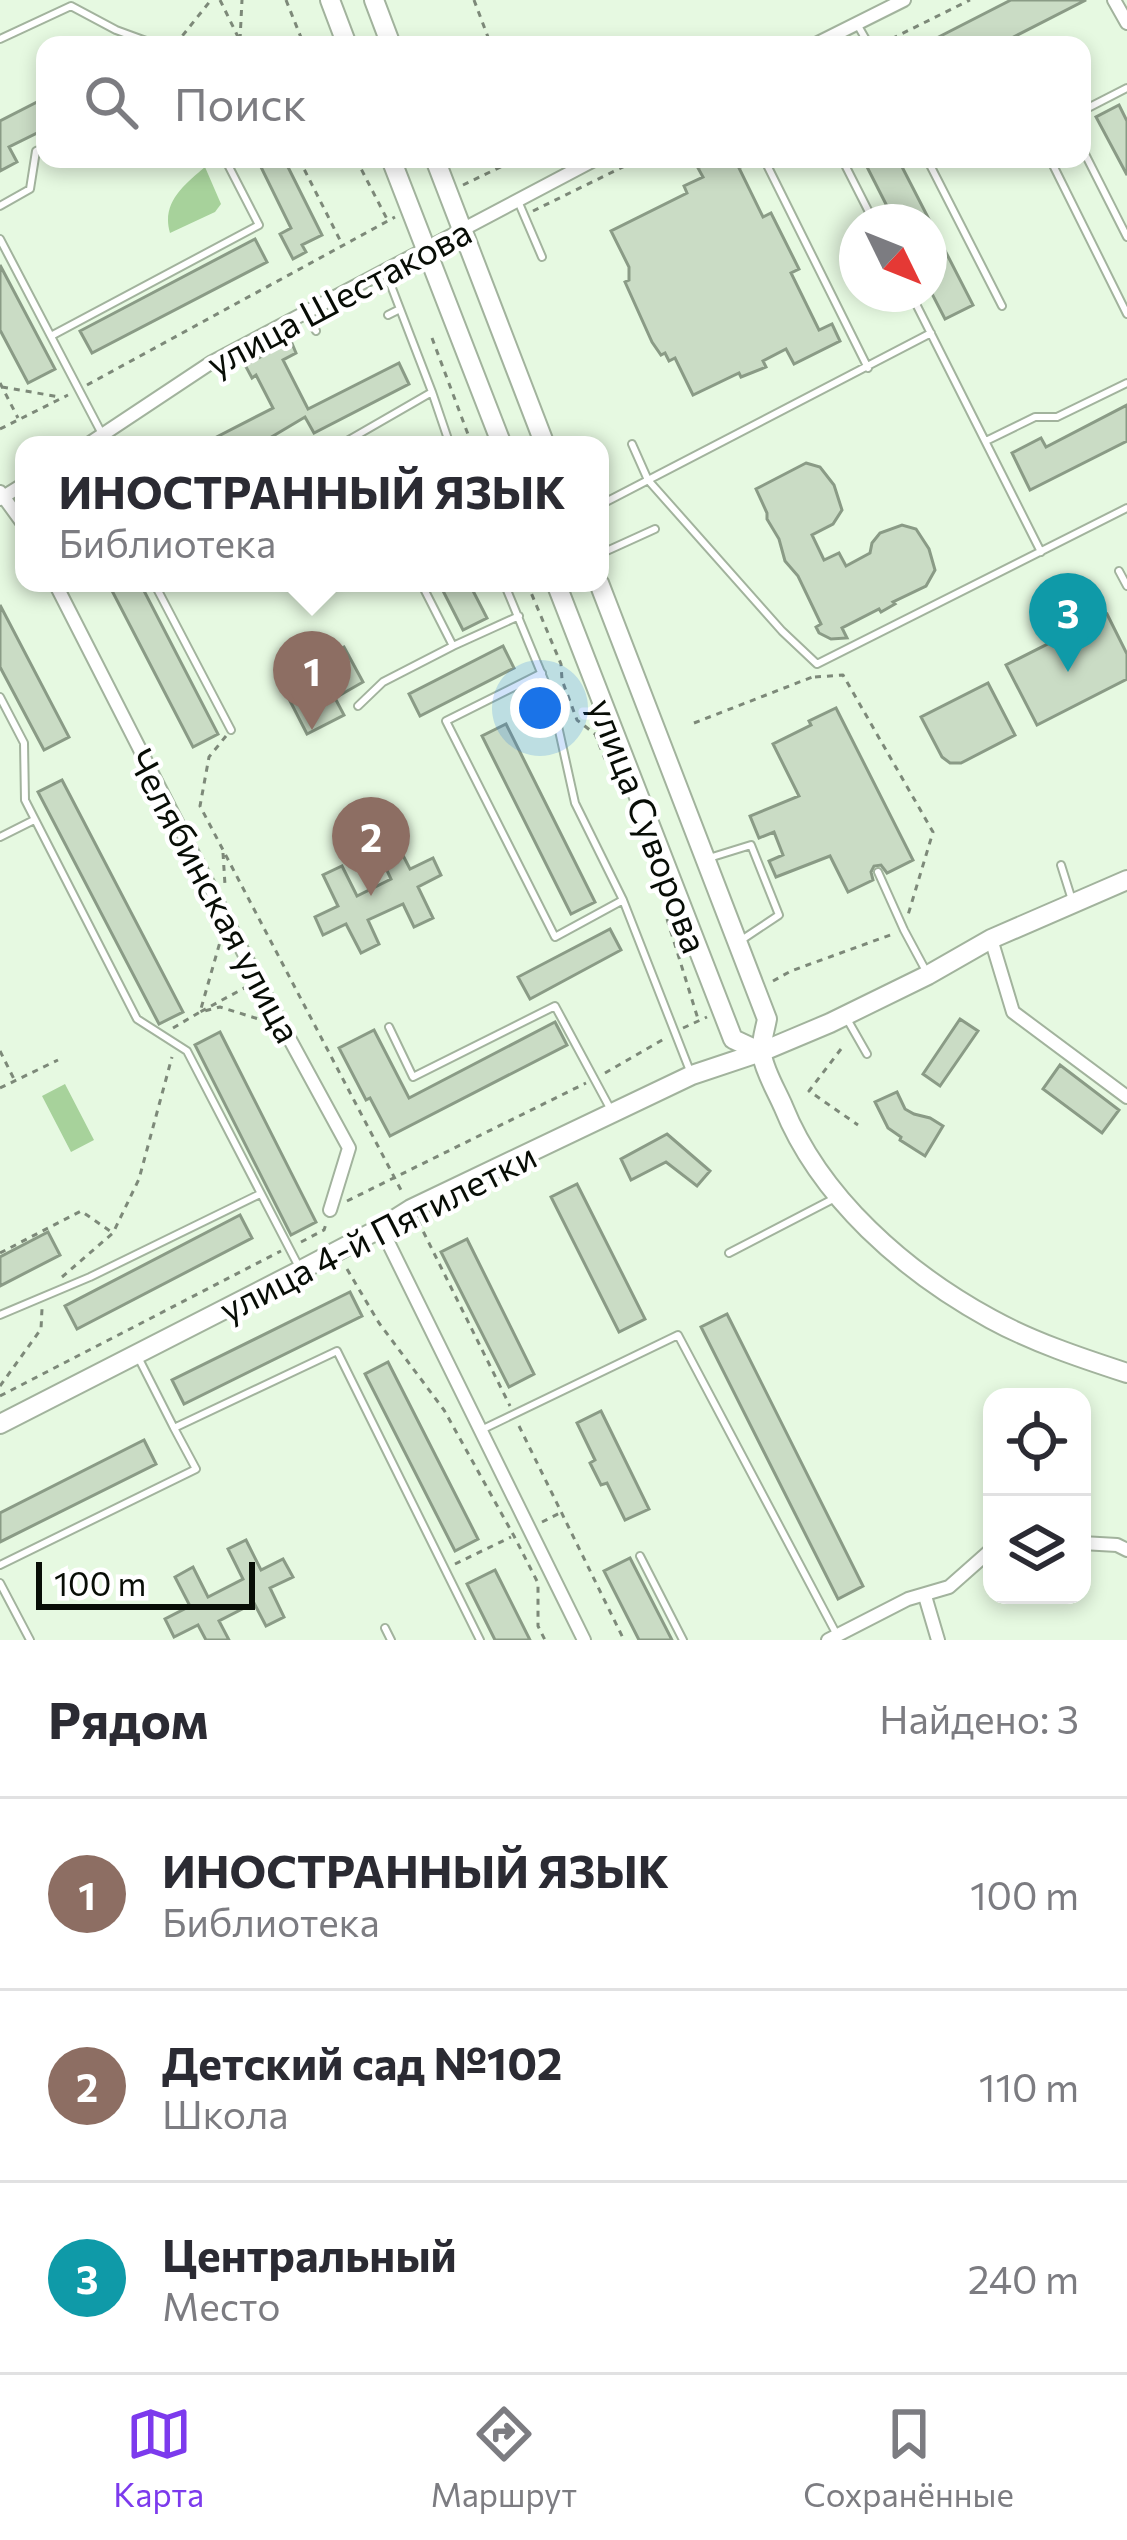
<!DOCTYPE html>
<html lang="ru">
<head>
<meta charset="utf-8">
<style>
  body { margin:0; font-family:Commissioner,sans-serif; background:#f2f2f3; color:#2b2b33 }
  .controls { position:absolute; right:36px; bottom:36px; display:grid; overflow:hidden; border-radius:24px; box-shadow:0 6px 18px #0003 }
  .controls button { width:108px; height:108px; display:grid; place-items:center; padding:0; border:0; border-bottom:3px solid #e1e1e2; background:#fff; color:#2b2b33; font:60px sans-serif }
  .compass { position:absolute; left:839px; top:204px; width:108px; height:108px; border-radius:50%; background:#fff; box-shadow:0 6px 18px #0003; rotate:133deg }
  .scale { position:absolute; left:36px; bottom:30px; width:219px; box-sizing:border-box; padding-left:12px; border:6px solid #080d06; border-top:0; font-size:33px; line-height:42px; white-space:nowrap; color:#080d06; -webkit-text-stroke:9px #fff; paint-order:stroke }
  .you { position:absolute; left:540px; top:708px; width:42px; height:42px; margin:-30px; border:9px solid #fff; border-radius:50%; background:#1a73e8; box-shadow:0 0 0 18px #1a73e833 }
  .badge { display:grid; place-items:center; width:78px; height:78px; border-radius:50%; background:#7c3aed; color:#fff; font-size:39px; font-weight:700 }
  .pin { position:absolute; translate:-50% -99px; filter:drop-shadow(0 3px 6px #0008) }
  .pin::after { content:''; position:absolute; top:63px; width:42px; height:36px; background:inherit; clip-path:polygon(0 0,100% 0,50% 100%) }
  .popup { position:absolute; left:15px; top:436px; width:594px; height:156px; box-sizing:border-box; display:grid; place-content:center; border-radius:24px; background:#fff; filter:drop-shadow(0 3px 9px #0005); font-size:39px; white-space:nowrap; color:#7c7c81 }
  .popup b { font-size:45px; color:#2b2b33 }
  .popup::after { content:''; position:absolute; left:50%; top:100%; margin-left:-24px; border:24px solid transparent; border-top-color:#fff }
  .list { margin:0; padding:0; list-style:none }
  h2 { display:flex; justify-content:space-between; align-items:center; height:156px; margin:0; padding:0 48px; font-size:51px }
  h2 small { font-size:39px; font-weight:400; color:#7c7c81 }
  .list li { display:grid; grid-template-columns:78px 1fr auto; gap:36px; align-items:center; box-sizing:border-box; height:192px; padding:0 48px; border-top:3px solid #e1e1e2 }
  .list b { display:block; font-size:45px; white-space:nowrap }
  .list p { margin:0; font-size:39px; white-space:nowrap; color:#7c7c81 }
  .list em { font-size:39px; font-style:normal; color:#7c7c81 }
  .icon { flex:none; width:66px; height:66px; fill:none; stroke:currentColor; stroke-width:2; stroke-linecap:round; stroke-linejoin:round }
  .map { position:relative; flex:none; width:1127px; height:1640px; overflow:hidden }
  .search { position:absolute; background:#fff; box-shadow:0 6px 18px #0003; left:36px; right:36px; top:36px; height:132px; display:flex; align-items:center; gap:30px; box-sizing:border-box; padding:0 42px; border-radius:24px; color:#7c7c81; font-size:45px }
  .sheet { height:732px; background:#fff }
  nav { display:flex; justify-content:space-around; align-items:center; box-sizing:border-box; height:168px; border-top:3px solid #e1e1e2; background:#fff; font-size:33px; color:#7c7c81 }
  nav a { display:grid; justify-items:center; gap:6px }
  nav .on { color:#7c3aed }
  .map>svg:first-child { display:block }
  .green { fill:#a7d29b }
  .building { fill:#cadcc5; stroke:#8a9b86; stroke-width:3 }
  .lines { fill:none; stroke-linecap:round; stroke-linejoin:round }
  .lane-casing { stroke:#a2b39d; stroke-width:10 }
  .street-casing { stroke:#a2b39d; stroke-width:16 }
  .secondary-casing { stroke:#a2b39d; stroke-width:22 }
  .primary-casing { stroke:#a2b39d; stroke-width:22 }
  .path { stroke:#7d8979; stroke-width:3; stroke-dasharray:6 6; stroke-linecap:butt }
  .lane { stroke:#fff; stroke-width:6 }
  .street { stroke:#fff; stroke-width:12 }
  .secondary { stroke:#fff; stroke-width:18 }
  .primary { stroke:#fff; stroke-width:18 }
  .labels { text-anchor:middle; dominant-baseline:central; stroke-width:9; stroke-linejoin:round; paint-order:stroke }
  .street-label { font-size:36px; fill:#080d06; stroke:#fff }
</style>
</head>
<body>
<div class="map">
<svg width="1127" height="1640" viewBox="0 0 1127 1640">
  <rect width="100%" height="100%" fill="#e6f9e1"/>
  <!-- green -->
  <path class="green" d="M205,167L221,204L215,212L170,233C161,203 184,185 205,167Z
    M65,1084L94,1140L71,1152L42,1096Z"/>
  <!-- building -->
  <path class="building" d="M1011,0H1086L998,45H923Z
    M45,98V129L9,147L17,162L0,171V121Z
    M1119,105L1127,121V175L1096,117Z
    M257,159H284L322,235L302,245L306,252L293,259L280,234L291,228Z
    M716,159H757L739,168L763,217L771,213L799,269L791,273L819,330L832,324L840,341L794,364L786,349L763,361L766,367L741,377L739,373L693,395L675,358L669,361L665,353L661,355L652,342L625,282L629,280V267L611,231L687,193L684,186L703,177L698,168Z
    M863,159H898L973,305L945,319L929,288V222H895Z
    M255,239L267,262L92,353L80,331Z
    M0,265L55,369L28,383L0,330Z
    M291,341L296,353L283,360L308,409L399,363L409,384L314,433L305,417L258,445H201L273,408L256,375L252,378L245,365Z
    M1127,405V441L1030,490L1012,453L1041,438L1046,447Z
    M806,463L820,467L834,485L842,510L833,524L812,535L824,560L839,553L846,566L870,553L872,543L880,533L902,525L916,529L929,549L935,570L926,586L893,602L895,604L881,612L879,609L842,628L847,638L831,639L819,633L816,627L821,624L798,576L785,561L779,539L767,519V513L756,489Z
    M108,583H140L218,734L193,747Z
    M439,583H469L487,618L463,630Z
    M0,605L69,737L44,750L0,667Z
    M1107,614L1127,654V679L1037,725L1006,665Z
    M503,646L514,668L420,716L409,694Z
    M344,647L363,682L335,698L344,715L307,734L289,699L319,683L309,666Z
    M988,683L1015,735L961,763H950L942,757L921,717Z
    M836,708L913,860L887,873L881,865L874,866L871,872L873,880L848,892L830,856L776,877L769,861L783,855L774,832L759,838L750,816L799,796L773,744L811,725L809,721Z
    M506,724L595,902L571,914L482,736Z
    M62,780L183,1012L159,1024L38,792Z
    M395,840L410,869L433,858L441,875L418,887L433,918L414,927L403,904L368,920L379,944L361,953L346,924L323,935L315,917L338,906L323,875L342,866L357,896L391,879L377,849Z
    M610,929L621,950L530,999L518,977Z
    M960,1019L978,1031L940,1086L923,1074Z
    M555,1022L567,1045L390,1136L370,1098L366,1100L339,1048L374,1030L409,1098Z
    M220,1032L316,1222L291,1235L195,1045Z
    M1060,1065L1119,1110L1102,1133L1043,1089Z
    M897,1092L905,1109L914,1114L930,1118L943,1126L925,1156L900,1140L901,1137L888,1128L875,1102Z
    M667,1134L710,1171L697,1186L666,1162L631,1180L621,1159Z
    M577,1184L645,1319L619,1332L551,1197Z
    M240,1215L252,1238L77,1329L65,1306Z
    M48,1232L60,1255L0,1286V1257Z
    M467,1239L534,1374L509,1387L441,1252Z
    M350,1292L362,1316L184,1404L172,1380Z
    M727,1314L863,1586L838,1599L701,1327Z
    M388,1362L478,1539L455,1551L365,1374Z
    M601,1411L649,1509L625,1520L607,1483L601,1485L590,1463L595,1460L577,1423Z
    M144,1440L156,1464L0,1542V1513Z
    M246,1540L261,1570L283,1559L293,1577L270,1588L284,1617L266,1626L254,1603L219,1621L229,1640H206L198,1625L174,1637L165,1619L190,1606L175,1577L193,1567L208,1597L243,1579L228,1549Z
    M630,1558L672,1640H639L604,1571Z
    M495,1570L530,1640H495L467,1584Z"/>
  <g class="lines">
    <defs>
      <path id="lane" d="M857,24L869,45
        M0,39L71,6L116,30L157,45
        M1082,111L1127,88
        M1082,148L1127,237
        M764,159L868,368
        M842,159L874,222
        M927,159L1002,306
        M1050,159L1127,314
        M518,201L542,257
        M0,206L30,189L36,151L45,147
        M0,239L101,432
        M385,270L432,392L450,445
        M911,294L1041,552
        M307,313L316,331
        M388,315L400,309
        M51,336L259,225L225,159
        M986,441L1035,417H1057L1127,383
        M632,444L648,480L782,631L817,664L1127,508
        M349,445L347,441L432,392
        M600,505L931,333
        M600,554L655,529
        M1119,571L1127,586
        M154,583L231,730
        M421,583L453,646L519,616
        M504,583L552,699L575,803L623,900L690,1071
        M542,673L446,721L555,937L623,900
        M0,697L24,743L25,800L137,1019L187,1051L298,1265
        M358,706L383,682L453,646
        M0,837L34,820
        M709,858L751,845L779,915L740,941
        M1061,865L1072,900
        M878,872L904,930L926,971
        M847,1019L867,1054
        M389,1027L413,1077L555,1006L611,1110
        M729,1253L835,1198
        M0,1315L90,1277L260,1194
        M138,1357L174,1428L337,1351L480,1640
        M479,1431L678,1335L837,1635
        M640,1556L683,1640
        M0,1565L196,1469L174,1428
        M0,1583L30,1640
        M385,1628L391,1640"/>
      <path id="street" d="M1114,0L1127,23
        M814,45L904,0
        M87,445L212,362L596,159
        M0,492L24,525
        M0,499L24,484
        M55,583L258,981L349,1148L330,1210
        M991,939L1013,1012L1127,1097
        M381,1228L584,1640
        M1082,1543L1117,1545L1127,1550
        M925,1596L938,1640
        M828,1640L908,1599L949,1587L992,1549"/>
      <path id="secondary" d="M0,1424L301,1270L381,1228L411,1209L692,1075L761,1052L830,1023L928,975L991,939L1127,880"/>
      <path id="primary" d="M330,0L347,45
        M374,0L391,45
        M391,159L502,445
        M435,159L545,445
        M556,583L733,1039L761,1052
        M599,583L767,1019C765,1030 760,1044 762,1055C765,1072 776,1090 783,1106C820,1198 905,1272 991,1319C1033,1342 1081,1358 1127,1373"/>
    </defs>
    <!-- lane casing -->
    <use href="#lane" class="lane-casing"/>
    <!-- street casing -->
    <use href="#street" class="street-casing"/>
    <!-- secondary casing -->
    <use href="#secondary" class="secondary-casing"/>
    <!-- primary casing -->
    <use href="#primary" class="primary-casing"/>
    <!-- path -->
    <path class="path" d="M220,0L242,45
      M286,0L304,45
      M474,0L491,45
      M240,40L242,0
      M881,44L970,0
      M175,45L211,0
      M299,159L342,244
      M356,159L388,221
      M463,185L517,159
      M533,211L639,159
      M432,338L472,445
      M0,383L18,418
      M87,385L395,217
      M2,387L60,397
      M0,429L68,395
      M527,583L561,664L562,680L577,720L595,734L605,759
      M815,677L843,675L933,832L908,915
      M694,723L815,676
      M226,736L209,757L200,806L402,1192
      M223,853L225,885
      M667,919L698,1019
      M773,981L791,971L893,934
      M248,986L200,1012L220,1007L265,1021
      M173,1028L200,1012L220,942
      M683,1028L707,1017
      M841,1049L809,1091L858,1125
      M0,1051L14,1079
      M605,1073L664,1039
      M0,1088L58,1060
      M347,1201L586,1083
      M418,1221L510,1406
      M301,1242L324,1230L326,1224
      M0,1253L81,1211L113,1233
      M347,1269L379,1323L444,1410L514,1536L538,1583V1626L545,1640
      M62,1277L113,1233L139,1179L172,1057
      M0,1386L41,1329L42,1309
      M0,1396L281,1251
      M519,1426L624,1640
      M542,1522L560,1513
      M455,1564L511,1537"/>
    <!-- lane -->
    <use href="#lane" class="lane"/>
    <!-- street -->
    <use href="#street" class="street"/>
    <!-- secondary -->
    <use href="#secondary" class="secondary"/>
    <!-- primary -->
    <use href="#primary" class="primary"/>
  </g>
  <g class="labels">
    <!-- street labels -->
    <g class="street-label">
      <text transform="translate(338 296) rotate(-28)">улица Шестакова</text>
      <text transform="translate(650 825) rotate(69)">улица Суворова</text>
      <text transform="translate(216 895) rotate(62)">Челябинская улица</text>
      <text transform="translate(377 1231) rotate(-27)">улица 4-й Пятилетки</text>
    </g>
  </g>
</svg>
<div class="controls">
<button><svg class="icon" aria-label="locate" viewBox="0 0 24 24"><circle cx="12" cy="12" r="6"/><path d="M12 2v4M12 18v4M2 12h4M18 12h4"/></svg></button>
<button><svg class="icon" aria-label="layers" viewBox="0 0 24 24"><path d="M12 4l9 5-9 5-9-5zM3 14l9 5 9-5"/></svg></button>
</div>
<svg class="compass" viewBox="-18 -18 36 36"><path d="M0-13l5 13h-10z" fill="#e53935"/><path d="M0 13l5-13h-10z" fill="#7c7c81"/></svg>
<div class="scale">100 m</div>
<div class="you"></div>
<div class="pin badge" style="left:312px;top:730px;background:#8d6e63">1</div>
<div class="popup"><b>ИНОСТРАННЫЙ ЯЗЫК</b>Библиотека</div>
<div class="pin badge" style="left:371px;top:896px;background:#8d6e63">2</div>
<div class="pin badge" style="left:1068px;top:672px;background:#0f9aa8">3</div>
<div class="search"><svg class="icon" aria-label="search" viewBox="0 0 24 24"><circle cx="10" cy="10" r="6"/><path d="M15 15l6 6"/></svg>Поиск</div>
</div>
<section class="sheet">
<h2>Рядом<small>Найдено: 3</small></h2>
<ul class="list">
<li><span class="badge" style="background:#8d6e63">1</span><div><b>ИНОСТРАННЫЙ ЯЗЫК</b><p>Библиотека</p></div><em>100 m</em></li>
<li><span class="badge" style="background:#8d6e63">2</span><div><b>Детский сад №102</b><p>Школа</p></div><em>110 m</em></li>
<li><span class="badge" style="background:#0f9aa8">3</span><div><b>Центральный</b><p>Место</p></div><em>240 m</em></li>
</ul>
</section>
<nav>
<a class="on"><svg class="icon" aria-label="map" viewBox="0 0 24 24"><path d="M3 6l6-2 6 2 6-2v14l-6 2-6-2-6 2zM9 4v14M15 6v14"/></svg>Карта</a>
<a><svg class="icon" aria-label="directions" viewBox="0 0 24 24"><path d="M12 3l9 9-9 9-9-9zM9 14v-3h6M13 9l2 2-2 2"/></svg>Маршрут</a>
<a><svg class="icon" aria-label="saved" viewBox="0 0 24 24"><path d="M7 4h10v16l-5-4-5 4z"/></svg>Сохранённые</a>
</nav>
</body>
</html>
